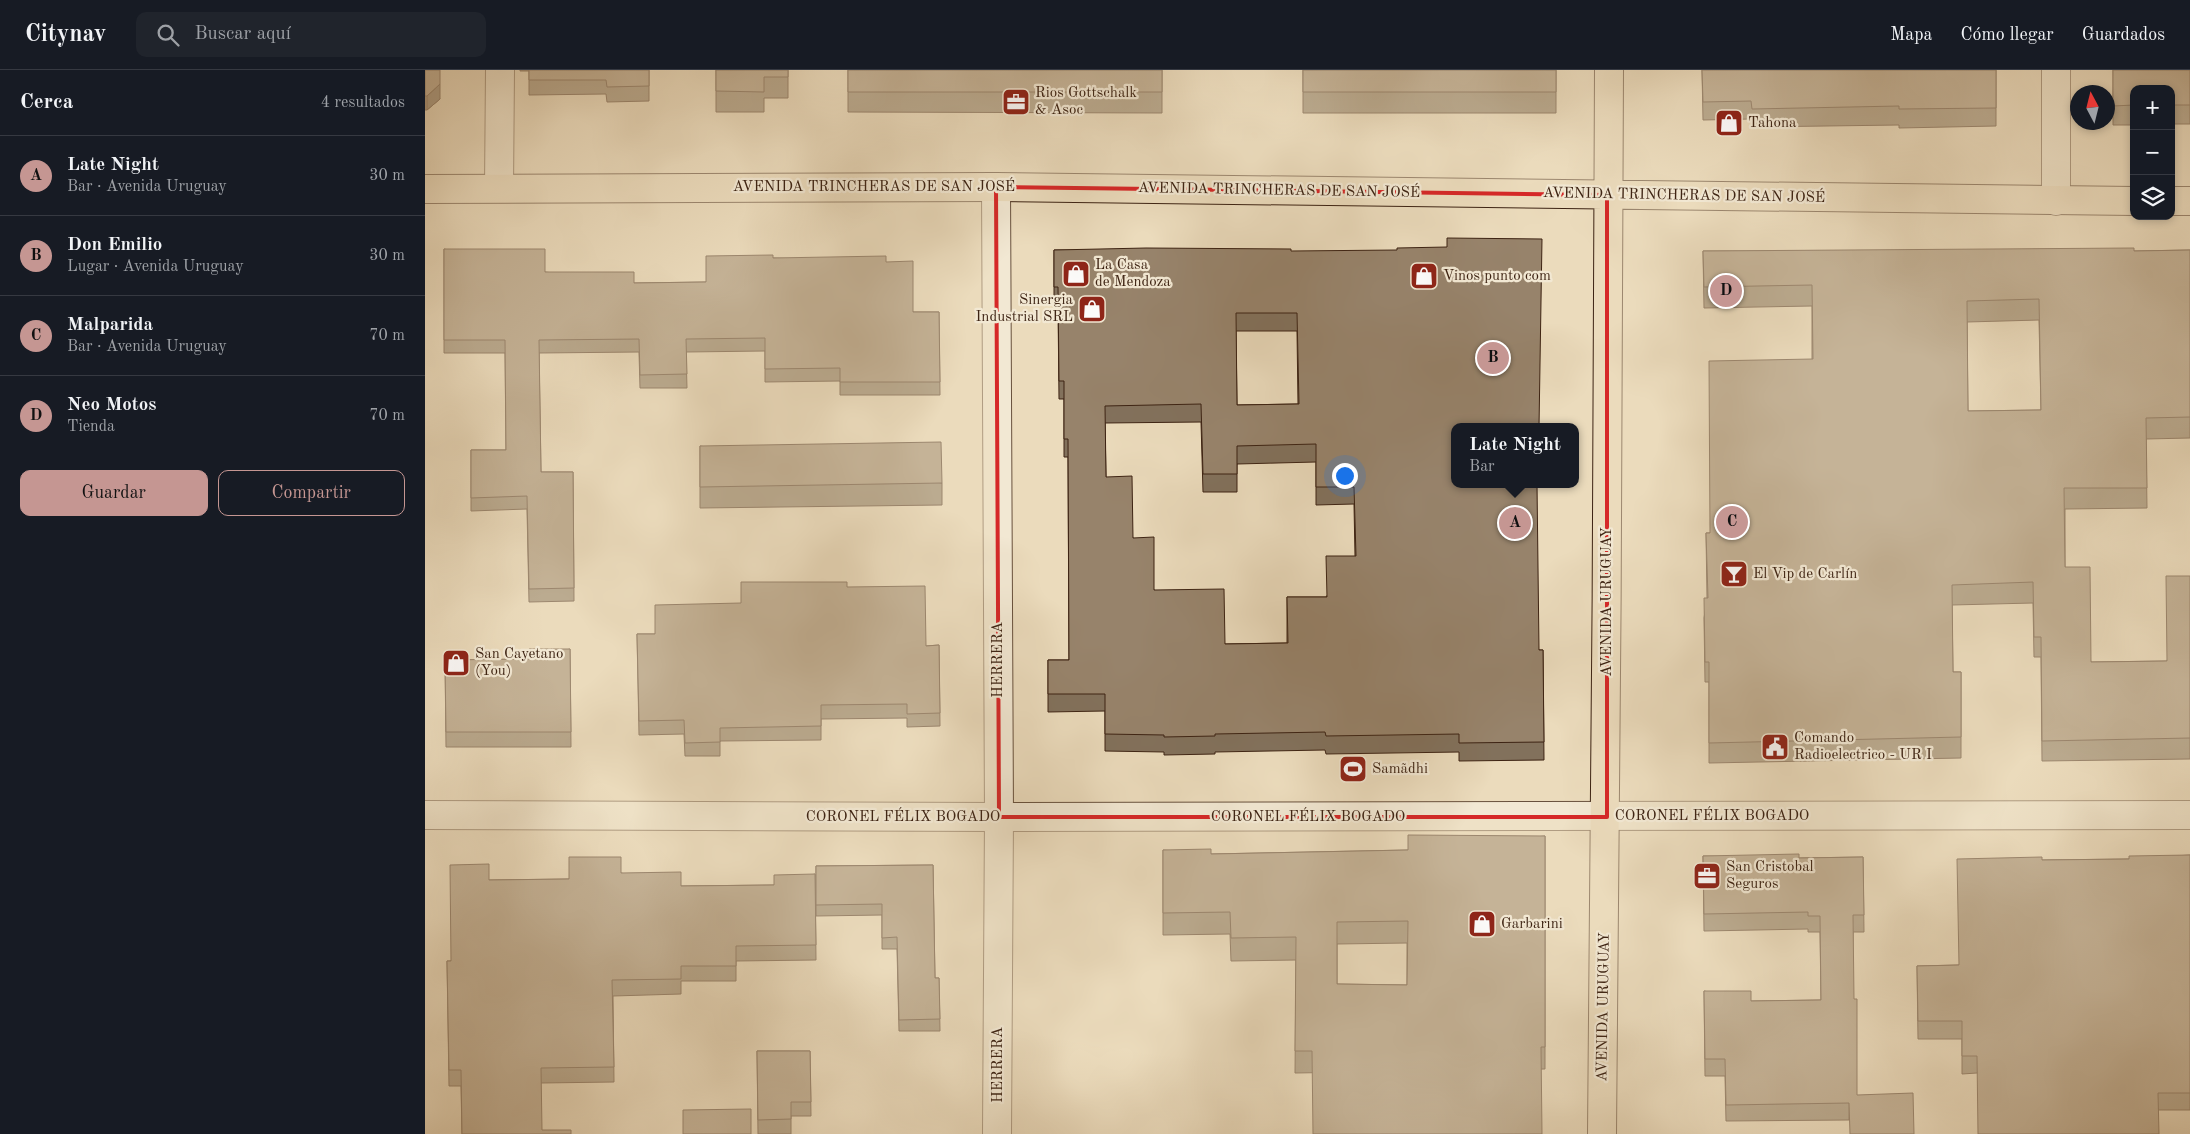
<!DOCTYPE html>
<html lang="es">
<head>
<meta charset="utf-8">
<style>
  body { margin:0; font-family:"Old Standard TT",serif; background:#20242c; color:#f1f3f6 }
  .controls { position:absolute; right:15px; top:15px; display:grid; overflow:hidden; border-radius:10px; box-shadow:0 2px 8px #0003 }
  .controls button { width:45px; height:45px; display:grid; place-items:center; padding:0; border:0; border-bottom:1px solid #363941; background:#171b24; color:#f1f3f6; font:25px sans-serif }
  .compass { position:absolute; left:1645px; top:15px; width:45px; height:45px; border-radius:50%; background:#171b24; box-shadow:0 2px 8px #0003; rotate:353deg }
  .you { position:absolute; left:919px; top:405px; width:18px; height:18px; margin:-12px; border:4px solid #fff; border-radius:50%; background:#1a73e8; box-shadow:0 0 0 8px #1a73e833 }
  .badge { display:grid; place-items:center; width:32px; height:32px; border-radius:50%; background:#c59692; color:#111; font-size:16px; font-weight:700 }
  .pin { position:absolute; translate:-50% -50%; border:2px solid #fff; box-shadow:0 1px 5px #0006 }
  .popup { position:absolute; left:1026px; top:353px; width:128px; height:65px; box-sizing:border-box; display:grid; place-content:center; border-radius:10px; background:#171b24; filter:drop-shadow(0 1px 4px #0005); font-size:16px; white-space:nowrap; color:#9ea1a6 }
  .popup b { font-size:19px; color:#f1f3f6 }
  .popup::after { content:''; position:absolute; left:50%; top:100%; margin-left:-10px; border:10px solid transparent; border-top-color:#171b24 }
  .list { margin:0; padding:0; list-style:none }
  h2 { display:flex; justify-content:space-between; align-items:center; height:65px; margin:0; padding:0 20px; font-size:21px }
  h2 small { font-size:16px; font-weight:400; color:#9ea1a6 }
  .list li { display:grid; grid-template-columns:32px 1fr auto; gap:15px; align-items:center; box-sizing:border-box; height:80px; padding:0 20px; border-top:1px solid #363941 }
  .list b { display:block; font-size:19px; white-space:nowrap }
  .list p { margin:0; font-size:16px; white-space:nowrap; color:#9ea1a6 }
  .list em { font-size:16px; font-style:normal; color:#9ea1a6 }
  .actions { display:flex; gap:10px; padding:15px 20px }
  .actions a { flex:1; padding:11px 0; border:1px solid #c59692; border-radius:10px; text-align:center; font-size:18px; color:#c59692 }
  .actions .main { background:#c59692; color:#111 }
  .icon { flex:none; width:28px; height:28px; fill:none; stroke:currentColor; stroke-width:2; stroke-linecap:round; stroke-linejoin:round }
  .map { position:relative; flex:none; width:1765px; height:1064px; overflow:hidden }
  header { display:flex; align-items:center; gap:30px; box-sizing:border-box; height:70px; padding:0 25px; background:#171b24; border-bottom:1px solid #363941 }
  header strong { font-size:24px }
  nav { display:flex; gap:28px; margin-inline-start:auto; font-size:18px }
  .search { width:350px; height:45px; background:#20242c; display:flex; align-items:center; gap:12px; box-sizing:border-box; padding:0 18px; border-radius:10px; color:#9ea1a6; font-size:19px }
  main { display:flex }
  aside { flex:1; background:#171b24 }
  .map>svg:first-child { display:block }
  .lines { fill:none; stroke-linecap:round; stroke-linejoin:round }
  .minor-casing { stroke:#68513d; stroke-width:30 }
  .major-casing { stroke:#3d2313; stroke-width:30 }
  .minor { stroke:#f2e8d3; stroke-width:28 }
  .major { stroke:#ebdbbc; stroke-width:28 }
  .wall { fill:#82715c; stroke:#3d2313; fill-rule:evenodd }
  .shaded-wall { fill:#6a5c4b; stroke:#3d2313 }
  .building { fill:#97836b; stroke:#3d2313; fill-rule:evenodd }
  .marked { fill:none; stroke:#d62828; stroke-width:4; stroke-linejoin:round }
  .labels { text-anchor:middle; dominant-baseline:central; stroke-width:4.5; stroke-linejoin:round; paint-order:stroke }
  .poi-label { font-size:15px; fill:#3d2313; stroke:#f2e8d3; text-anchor:start }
  .street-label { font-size:15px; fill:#3d2313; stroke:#f2e8d3 }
</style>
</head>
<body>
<header>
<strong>Citynav</strong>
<div class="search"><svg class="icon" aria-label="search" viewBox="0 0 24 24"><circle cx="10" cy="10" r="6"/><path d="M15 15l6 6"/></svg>Buscar aquí</div>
<nav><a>Mapa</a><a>Cómo llegar</a><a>Guardados</a></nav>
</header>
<main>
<aside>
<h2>Cerca<small>4 resultados</small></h2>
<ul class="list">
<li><span class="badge">A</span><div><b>Late Night</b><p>Bar · Avenida Uruguay</p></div><em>30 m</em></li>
<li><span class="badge">B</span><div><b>Don Emilio</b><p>Lugar · Avenida Uruguay</p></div><em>30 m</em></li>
<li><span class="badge">C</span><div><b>Malparida</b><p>Bar · Avenida Uruguay</p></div><em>70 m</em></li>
<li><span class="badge">D</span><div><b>Neo Motos</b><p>Tienda</p></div><em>70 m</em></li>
</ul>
<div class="actions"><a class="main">Guardar</a><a>Compartir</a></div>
</aside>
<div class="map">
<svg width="1765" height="1064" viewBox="0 0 1765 1064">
  <rect width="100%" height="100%" fill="#ebdbbc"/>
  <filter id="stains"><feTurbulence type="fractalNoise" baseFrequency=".004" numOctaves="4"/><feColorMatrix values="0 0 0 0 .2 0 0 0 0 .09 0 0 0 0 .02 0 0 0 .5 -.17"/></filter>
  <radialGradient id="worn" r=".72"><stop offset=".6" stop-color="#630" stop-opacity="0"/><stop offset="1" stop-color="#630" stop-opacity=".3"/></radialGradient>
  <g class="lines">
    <defs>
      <path id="minor" d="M571,117L574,747L572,1064
        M74,118L75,0
        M1631,131V0
        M0,745L574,747L1765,745"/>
      <path id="major" d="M0,119L571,117L1709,131
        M1746,131H1765
        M1177,1064C1182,709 1182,355 1184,0"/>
    </defs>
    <!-- minor casing -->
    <use href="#minor" class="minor-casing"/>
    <!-- major casing -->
    <use href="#major" class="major-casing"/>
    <!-- minor -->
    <use href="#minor" class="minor"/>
    <!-- major -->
    <use href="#major" class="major"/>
  </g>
  <!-- wall -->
  <path class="wall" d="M0,0L15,29L2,40H0Z
    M95,0H224V31L182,32L181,24L104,25V1H95Z
    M291,0H363V28H339V42H291Z
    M423,0H737V43L423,42Z
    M878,0H1131V43H878Z
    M1277,0H1571V56L1474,58V55L1327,57L1326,49L1278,50Z
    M1688,0H1765V54H1746V19H1709V55H1688Z
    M19,179L120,202L209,213L281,212L348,188L461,192L488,242H514L515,325H415V311L340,312V281L261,282L262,318H215L214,282L114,283L116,402H148L149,531L104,532L102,439L46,441V380H81L80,283H19Z
    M629,180L866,181L1030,357L1114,580H1118L1119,690L1034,691V682L901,684L900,680L790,682V684L739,685V682L680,681V641L623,642V590H644L643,387H639V329H634L633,235H629ZM811,261H872L873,334L812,335ZM776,352L778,422H812V394L891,392V435L929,434L930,486L901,527H862V573L800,574L729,520L708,468L681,407L680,353Z
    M1765,180V368L1721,369L1722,438L1640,439V497L1666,592L1742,591L1765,506V689L1617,691L1616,587H1609L1608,533L1527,535L1528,602H1536V688L1284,693V612H1280L1279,548L1282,528L1281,463H1285L1387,289V236L1279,238L1278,181H1709ZM1614,250L1616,340L1543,341L1542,252Z
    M275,376L517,413V435L275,438Z
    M422,517L501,576L514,575L515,656L482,657V648L396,649V670L295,671V686H260L259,664L214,665L212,564H230Z
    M145,579L146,677H21L20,590L104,589Z
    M1120,766V999L870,1003L871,890L806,891L805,864L738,865V780L786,784L983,780ZM982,873V915L912,914V874Z
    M1765,785V1040H1733L1552,1003L1537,1004V969H1493L1492,896L1534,895L1617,790L1704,789Z
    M1278,786L1374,788L1438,787L1439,862H1428L1424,1050L1301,1051L1300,1006H1280L1279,921L1326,931L1396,930L1395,862H1383V859L1279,861Z
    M508,795L510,908H514L515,961H474L472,879H457V845L391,846V796Z
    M196,803L256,816L349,815L390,804L391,890L311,891V911H256V924L188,926L189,1012L116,1013L37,1064L36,1016H24L22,891H26L64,810L144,809Z
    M332,981H385L386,1046H366V1064H333Z"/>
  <!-- shaded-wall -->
  <path class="shaded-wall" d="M15,14V29L2,40V26Z"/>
  <!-- building -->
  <path class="building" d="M0,0H15V14L2,26H0Z
    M104,0H224V16L182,17L181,10H104Z
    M291,0H363V7H339V22L291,21Z
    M423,0H737V22H423Z
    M878,0H1131V22H878Z
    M1277,0H1571V38L1474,39V36L1327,39L1326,31L1278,32Z
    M1688,0H1765V35H1746V19H1709V35L1688,36Z
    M1022,168L1117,169L1114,357H1030V414H1112L1114,580H1118L1119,672L1034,673V664L901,666L900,662L790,664V666L739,667V665L680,664V624H623V590H644L643,369H639V311H634L633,217H629V180L721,178L866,179V181L972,180V178L1022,177ZM811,243H872L874,334L812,335ZM776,334L778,404H812V376L891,374V417H929L931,486H901L902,527H862L863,573L800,574L799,519L729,520V467L708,468L707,406L681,407L680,336Z
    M1709,178V181L1765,180V347L1721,348L1722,418H1639L1640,497H1665L1666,592L1742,591L1741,506H1765V668L1617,671L1616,567H1609L1608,512L1527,515L1528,602H1536V667L1284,673V592H1280L1279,528H1283L1281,463H1285L1284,291L1388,289L1387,215L1279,217L1278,181ZM1614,229L1616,340L1543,341L1542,231Z
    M19,179H120V202H209V213L281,212V186L348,185V188L461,186V192L488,191V242H514L515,312H415V298L340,299V268L261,269L262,304L215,305L214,269L114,270L116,402H148L149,518L104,519L102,426L46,428V380H81L80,270H19Z
    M516,372L517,413L275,417V376Z
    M316,512H422V517L500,516L501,576L514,575L515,643L482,644V634L396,635V656L295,658V672L260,673L259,650L214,651L212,564H230V535L316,533Z
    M104,579H145L146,662H21L20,590L105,589Z
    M983,765L1120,766V977H1116L1117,1064H888L887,981H870L871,867L806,868L805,842L738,843V780L786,779V784L983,780ZM983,851L982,915L912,914V852Z
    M1374,784V788L1438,787L1439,845H1428L1429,929H1432V1025L1488,1023L1489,1064H1425L1424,1033L1301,1035L1300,989H1280L1279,921H1326V931L1396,930L1395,846H1383V842L1279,844L1278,786Z
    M1765,785V1023H1733L1734,1064H1553L1552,986H1537V951H1493L1492,896L1534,895L1532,789L1617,787V790L1704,789V786Z
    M144,787H196V803L256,802V816L349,815V805L390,804L391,875L311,876V896H256V909L187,910L189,997L116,998L117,1060H146V1064H37L36,1000H24L22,891H26L25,795L64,794V810L144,809Z
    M508,795L510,908H514L515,949L474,950L472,867L457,868V834L391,835V796Z
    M332,981H385L386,1032H366V1049L333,1050Z
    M326,1039V1064H258V1040Z"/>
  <!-- marked area -->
  <path d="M0 0H1765V1064H0ZM571,117L1182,125V747H574Z" fill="#ebdbbc" fill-opacity=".55" fill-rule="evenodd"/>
  <path class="marked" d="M571,117L1182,125V747H574Z"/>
  <!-- icons -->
  <defs>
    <symbol id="office-square" viewBox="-11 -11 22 22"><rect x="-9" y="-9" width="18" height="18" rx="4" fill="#8f2418" stroke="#f2e8d3"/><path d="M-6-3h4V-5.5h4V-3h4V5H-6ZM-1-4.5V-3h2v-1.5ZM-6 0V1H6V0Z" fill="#fff"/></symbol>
    <symbol id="shop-square" viewBox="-11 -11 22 22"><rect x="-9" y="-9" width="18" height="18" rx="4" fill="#8f2418" stroke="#f2e8d3"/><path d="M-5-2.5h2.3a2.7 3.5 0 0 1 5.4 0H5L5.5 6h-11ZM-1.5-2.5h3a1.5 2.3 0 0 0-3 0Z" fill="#fff"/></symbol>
    <symbol id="bar-square" viewBox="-11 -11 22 22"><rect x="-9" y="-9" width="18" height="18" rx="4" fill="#8f2418" stroke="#f2e8d3"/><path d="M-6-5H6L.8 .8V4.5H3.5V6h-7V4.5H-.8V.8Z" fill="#fff"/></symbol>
    <symbol id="civic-square" viewBox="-11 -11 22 22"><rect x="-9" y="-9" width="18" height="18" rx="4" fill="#8f2418" stroke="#f2e8d3"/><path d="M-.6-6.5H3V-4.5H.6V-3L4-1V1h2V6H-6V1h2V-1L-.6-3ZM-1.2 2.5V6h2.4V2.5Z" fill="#fff"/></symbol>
    <symbol id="stadium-square" viewBox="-11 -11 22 22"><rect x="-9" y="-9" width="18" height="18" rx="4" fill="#8f2418" stroke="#f2e8d3"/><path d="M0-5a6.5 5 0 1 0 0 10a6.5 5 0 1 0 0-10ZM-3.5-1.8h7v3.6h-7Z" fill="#fff"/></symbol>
  </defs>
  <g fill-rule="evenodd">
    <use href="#office-square" x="575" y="16" width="32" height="32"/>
    <use href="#shop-square" x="1288" y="37" width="32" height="32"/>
    <use href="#shop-square" x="635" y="188" width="32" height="32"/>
    <use href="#shop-square" x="983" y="190" width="32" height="32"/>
    <use href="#shop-square" x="651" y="223" width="32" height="32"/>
    <use href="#bar-square" x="1293" y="488" width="32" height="32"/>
    <use href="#shop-square" x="15" y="577" width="32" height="32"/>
    <use href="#civic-square" x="1334" y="661" width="32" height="32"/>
    <use href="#stadium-square" x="912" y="683" width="32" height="32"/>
    <use href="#office-square" x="1266" y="790" width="32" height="32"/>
    <use href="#shop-square" x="1041" y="838" width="32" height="32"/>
  </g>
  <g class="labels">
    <!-- poi labels -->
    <g class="poi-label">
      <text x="610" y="23">Rios Gottschalk<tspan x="610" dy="17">&amp; Asoc</tspan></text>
      <text x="1323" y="53">Tahona</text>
      <text x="670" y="195">La Casa<tspan x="670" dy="17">de Mendoza</tspan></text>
      <text x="1018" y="206">Vinos punto com</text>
      <text x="648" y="230" text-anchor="end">Sinergia<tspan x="648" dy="17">Industrial SRL</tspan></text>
      <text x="1328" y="504">El Vip de Carlín</text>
      <text x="50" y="584">San Cayetano<tspan x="50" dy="17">(You)</tspan></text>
      <text x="1369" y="668">Comando<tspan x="1369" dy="17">Radioelectrico - UR I</tspan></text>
      <text x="947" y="699">Samãdhi</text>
      <text x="1301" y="797">San Cristobal<tspan x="1301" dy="17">Seguros</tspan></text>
      <text x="1076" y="854">Garbarini</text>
    </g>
    <!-- street labels -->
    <g class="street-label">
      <text x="449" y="117">AVENIDA TRINCHERAS DE SAN JOSÉ</text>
      <text transform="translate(854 121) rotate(1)">AVENIDA TRINCHERAS DE SAN JOSÉ</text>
      <text transform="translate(1259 126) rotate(1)">AVENIDA TRINCHERAS DE SAN JOSÉ</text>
      <text transform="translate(1182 532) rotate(-90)">AVENIDA URUGUAY</text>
      <text transform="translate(573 590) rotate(-90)">HERRERA</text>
      <text x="1287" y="746">CORONEL FÉLIX BOGADO</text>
      <text x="478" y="747">CORONEL FÉLIX BOGADO</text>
      <text x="883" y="747">CORONEL FÉLIX BOGADO</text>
      <text transform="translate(1179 937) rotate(-89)">AVENIDA URUGUAY</text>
      <text transform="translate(573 995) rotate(-90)">HERRERA</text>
    </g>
  </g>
  <rect width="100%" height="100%" filter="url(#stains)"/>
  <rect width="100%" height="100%" fill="url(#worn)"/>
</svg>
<div class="controls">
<button>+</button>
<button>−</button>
<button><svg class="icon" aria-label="layers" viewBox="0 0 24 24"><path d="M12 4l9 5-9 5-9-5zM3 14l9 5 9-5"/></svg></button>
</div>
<svg class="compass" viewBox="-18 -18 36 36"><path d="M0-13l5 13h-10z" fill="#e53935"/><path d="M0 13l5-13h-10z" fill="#9ea1a6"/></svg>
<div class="you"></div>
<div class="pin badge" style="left:1090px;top:453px">A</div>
<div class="popup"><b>Late Night</b>Bar</div>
<div class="pin badge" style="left:1068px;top:288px">B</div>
<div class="pin badge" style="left:1307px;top:452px">C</div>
<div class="pin badge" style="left:1301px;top:221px">D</div>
</div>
</main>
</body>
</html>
